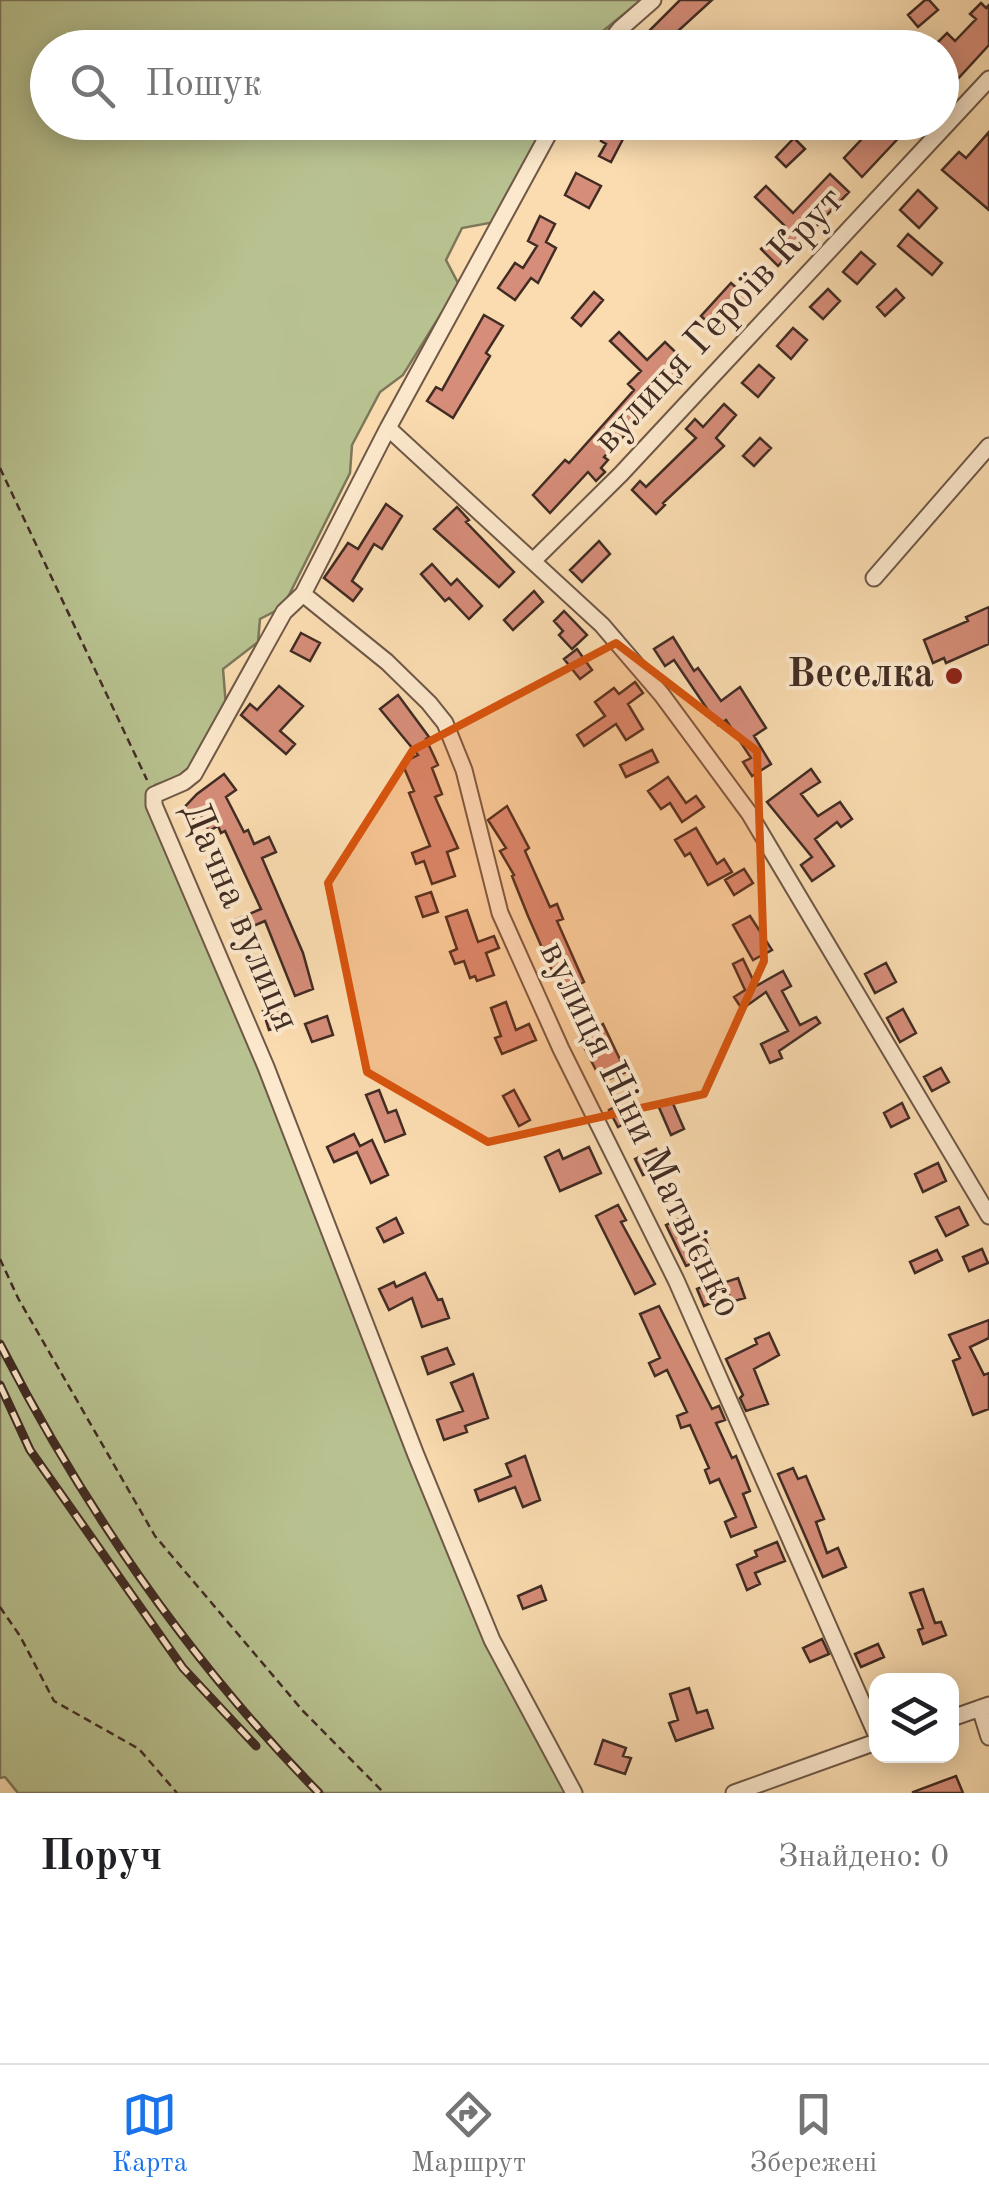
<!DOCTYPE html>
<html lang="uk">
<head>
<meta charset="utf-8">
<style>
  body { margin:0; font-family:"Old Standard TT",serif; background:#f6f6f6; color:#202124 }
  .controls { position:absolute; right:30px; bottom:30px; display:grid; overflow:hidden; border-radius:20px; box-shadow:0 5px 25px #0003 }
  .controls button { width:90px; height:90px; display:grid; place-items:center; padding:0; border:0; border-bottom:2px solid #e0e0e0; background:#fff; color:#202124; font:50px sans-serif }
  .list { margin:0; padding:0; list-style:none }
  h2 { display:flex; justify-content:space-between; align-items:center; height:130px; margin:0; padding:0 40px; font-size:42px }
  h2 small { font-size:32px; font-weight:400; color:#757577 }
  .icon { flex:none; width:55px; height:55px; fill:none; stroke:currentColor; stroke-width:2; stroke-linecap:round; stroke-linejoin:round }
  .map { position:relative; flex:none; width:989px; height:1793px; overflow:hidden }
  .search { position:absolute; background:#fff; box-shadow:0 5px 25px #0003; left:30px; right:30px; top:30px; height:110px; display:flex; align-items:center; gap:25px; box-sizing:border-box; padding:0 35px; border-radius:55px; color:#757577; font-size:38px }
  .sheet { height:270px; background:#fff }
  nav { display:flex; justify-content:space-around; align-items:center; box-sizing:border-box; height:140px; border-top:2px solid #e0e0e0; background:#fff; font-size:28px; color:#757577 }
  nav a { display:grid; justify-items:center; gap:5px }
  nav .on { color:#1a73e8 }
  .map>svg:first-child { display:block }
  .green { fill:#b8c290; stroke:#7c775a; stroke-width:2.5 }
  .building { fill:#d68d79; stroke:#412c24; stroke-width:2.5 }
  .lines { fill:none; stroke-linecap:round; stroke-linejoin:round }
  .street-casing { stroke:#6f5847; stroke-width:19 }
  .path { stroke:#412c24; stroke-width:2.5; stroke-dasharray:8 5; stroke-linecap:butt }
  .street { stroke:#fce8cc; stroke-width:15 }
  .rail-casing { stroke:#412c24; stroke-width:9 }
  .rail { stroke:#fce8cc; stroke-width:5; stroke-dasharray:15; stroke-linecap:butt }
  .marked { fill:#d7540e; fill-opacity:0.2; stroke:#d7540e; stroke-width:8; stroke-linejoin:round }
  .poi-dot { fill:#8f2418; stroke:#fce8cc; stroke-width:4 }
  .labels { text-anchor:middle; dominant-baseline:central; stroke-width:8; stroke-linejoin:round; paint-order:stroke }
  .street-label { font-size:40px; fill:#412c24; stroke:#fce8cc }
  .poi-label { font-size:40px; font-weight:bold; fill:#412c24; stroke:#fce8cc; text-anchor:end }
</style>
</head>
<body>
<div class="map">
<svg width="989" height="1793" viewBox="0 0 989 1793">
  <rect width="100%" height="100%" fill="#fadcb0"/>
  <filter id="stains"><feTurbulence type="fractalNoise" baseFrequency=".002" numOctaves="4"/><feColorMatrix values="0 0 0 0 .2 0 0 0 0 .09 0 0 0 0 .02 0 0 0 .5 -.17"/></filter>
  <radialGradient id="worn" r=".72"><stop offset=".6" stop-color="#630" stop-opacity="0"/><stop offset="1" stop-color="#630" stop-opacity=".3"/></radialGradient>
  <!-- green -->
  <path class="green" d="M0,0H641L598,35L590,47L48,48V122L547,123L495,222L462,228L446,260L459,285L403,375L380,392L352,445L350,473L283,607L260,619L258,642L223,669L226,706L185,775L155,785L146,801L315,1205L500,1669L567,1793H18L5,1777L0,1778Z"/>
  <!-- building -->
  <path class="building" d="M680,0H712L678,31L680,33L665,48H632Z
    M925,0H929L938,10L918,27L908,15Z
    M981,3L986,8L989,5V45L955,82L942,70V48L934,46L947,33L955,41L976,19L970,14Z
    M878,122H899L906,130L862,177L844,158Z
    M607,130L623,139L611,162L599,156L606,144L601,141Z
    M989,132V210L942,170L959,152L966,158Z
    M794,138L805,149L786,167L776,157Z
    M576,173L601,186L589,208L565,195Z
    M830,174L849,192L778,266L761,249L784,225L755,197L766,186L793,213Z
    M918,190L937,208L919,228L900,210Z
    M540,216L555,224L546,242L556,248L538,283L531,278L515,300L498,288L515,263L523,268L537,246L528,241Z
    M908,234L942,263L932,275L898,246Z
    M861,252L875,264L857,284L843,272Z
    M731,283L749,299L718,332L701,316Z
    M828,289L840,301L823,319L810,307Z
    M896,289L904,298L885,316L877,307Z
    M594,292L603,300L581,326L572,318Z
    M484,315L503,326L486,353L490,356L453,418L427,401L436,387L442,390Z
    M793,328L807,340L791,359L777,346Z
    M619,332L647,360L665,342L689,365L636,418L638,421L604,457L608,460L601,468L605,472L596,481L588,472L550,513L533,495L565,460L569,463L634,390L628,384L641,371L610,341Z
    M759,365L774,378L758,397L742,383Z
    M724,404L736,415L716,438L724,446L663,503L665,505L656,514L632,490L640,481L646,487L696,438L686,429L695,419L703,427Z
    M760,438L771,448L754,466L743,456Z
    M386,504L402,516L382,549L374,544L352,581L362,589L353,601L324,578L348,543L358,549Z
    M457,507L469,520L466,522L514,572L499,587L434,529Z
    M599,541L610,554L582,582L570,570Z
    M432,564L451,585L457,579L482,606L469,619L449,598L445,601L421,574Z
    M534,591L543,602L513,630L504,620Z
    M989,607V644L946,663L944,658L933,663L924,640L968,621L966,617Z
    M564,611L587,635L572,649L559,635L563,631L554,621Z
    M301,633L320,643L310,661L291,651Z
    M673,637L694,671L698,668L721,701L740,687L766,728L754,736L771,764L752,776L743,762L751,758L726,720L718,725L674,660L665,666L654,649Z
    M577,649L592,670L580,679L564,659Z
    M635,682L643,693L628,704L643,729L626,740L616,724L584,746L577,735L605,716L595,702L614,688L619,694Z
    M279,686L303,706L280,731L295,744L286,754L241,715L250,704L257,710Z
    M398,695L429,737L426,739L438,765L432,768L442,794L435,797L458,848L447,852L455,876L432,884L424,861L416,864L412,853L430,846L409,793L414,791L402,763L418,755L380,709Z
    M652,750L658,762L626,777L620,765Z
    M811,769L820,782L801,794L818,816L840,802L852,819L841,827L837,822L815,839L834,866L812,881L801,865L812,857L767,802Z
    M224,774L236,790L226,797L244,832L248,830L254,844L269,837L276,852L262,858L303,953L313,989L295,996L265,921L239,932L235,920L261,909L225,831L221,833L218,826L209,831L199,812L190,822L179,813L197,794Z
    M668,777L686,803L696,796L704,807L682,822L670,803L661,809L648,791Z
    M507,806L529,848L525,851L550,907L557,904L563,919L557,921L584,982L562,993L528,916L512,876L514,875L500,851L506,848L488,820Z
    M696,828L717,864L724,859L732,872L708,885L690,853L685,856L675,840Z
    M744,869L753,883L734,895L725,880Z
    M431,892L438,912L423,917L416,897Z
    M467,910L478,942L494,936L499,948L486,953L494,975L477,981L475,976L470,978L464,961L455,964L450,952L457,949L446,917Z
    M750,916L772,950L753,960L733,925Z
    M743,959L756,986L783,971L791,986L782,991L800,1025L816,1017L820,1023L779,1051L782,1058L770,1063L761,1044L788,1031L766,992L742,1009L734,997L745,990L733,964Z
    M886,963L896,982L875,993L865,974Z
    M506,1002L516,1030L529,1024L536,1040L502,1054L495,1038L501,1036L491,1008Z
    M286,1004L292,1023L269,1030L263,1011Z
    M903,1009L916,1033L900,1042L887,1018Z
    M327,1016L333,1035L312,1042L305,1024Z
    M603,1024L626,1072L602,1082L579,1037Z
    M941,1068L949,1082L932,1091L924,1077Z
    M379,1090L388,1113L396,1110L405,1134L385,1142L366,1095Z
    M514,1090L530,1120L519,1126L503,1096Z
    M633,1097L642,1114L618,1127L609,1110Z
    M671,1099L684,1129L671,1135L658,1105Z
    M902,1103L909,1118L891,1127L884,1113Z
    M354,1134L360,1146L372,1140L388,1175L371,1183L357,1152L334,1162L327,1147Z
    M589,1147L601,1173L560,1191L545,1157L559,1150L563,1159Z
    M656,1149L664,1165L643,1175L635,1159Z
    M938,1163L946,1181L923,1192L915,1174Z
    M618,1205L626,1220L621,1222L655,1284L635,1294L596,1216Z
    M959,1207L968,1225L946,1236L936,1217Z
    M686,1216L698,1241L705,1238L712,1256L686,1266L666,1225Z
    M396,1218L403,1233L384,1242L377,1228Z
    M982,1249L988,1263L969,1271L963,1257Z
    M937,1250L942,1260L915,1273L910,1262Z
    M425,1273L438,1300L442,1299L449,1318L422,1327L412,1298L389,1310L379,1289L394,1282L396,1287Z
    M738,1278L745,1298L731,1302L729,1295L704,1306L697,1289L716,1281L717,1285Z
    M659,1306L712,1409L719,1406L725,1420L716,1423L732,1458L736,1456L750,1491L743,1494L756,1527L731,1537L725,1522L736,1517L719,1479L710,1483L705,1470L709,1468L690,1425L681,1428L677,1416L687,1412L667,1370L655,1376L649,1363L660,1358L640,1314Z
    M989,1320V1338L970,1347L984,1375L989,1373V1409L973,1415L953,1361L960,1358L949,1335Z
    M769,1333L779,1355L754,1369L768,1404L746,1411L740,1398L743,1395L726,1359L757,1344L755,1339Z
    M447,1348L454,1364L428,1374L422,1357Z
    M473,1374L488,1418L465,1426L467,1432L444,1440L437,1420L463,1411L451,1383Z
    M525,1456L540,1500L523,1507L515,1487L479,1501L475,1490L511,1476L506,1464Z
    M793,1468L798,1479L806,1476L824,1519L816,1522L827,1553L838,1548L846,1567L823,1577L778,1474Z
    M777,1542L785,1561L755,1573L760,1584L747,1590L737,1565L757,1556L755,1551Z
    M541,1586L546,1600L523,1609L518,1596Z
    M923,1589L935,1623L941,1622L946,1635L923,1644L918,1630L923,1628L910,1593Z
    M822,1639L829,1654L810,1662L803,1648Z
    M878,1644L884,1657L861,1667L855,1654Z
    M689,1688L697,1713L707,1710L713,1728L676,1741L669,1723L678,1720L670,1694Z
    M603,1740L626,1748L623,1756L631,1758L625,1774L595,1764Z
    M956,1776L963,1793H913V1792Z"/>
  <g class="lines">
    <defs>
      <path id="street" d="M605,48L620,29L653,0
        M555,122L388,428L303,594L284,612L194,774L184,782L154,795V805L266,1067L416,1455L492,1640L574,1793
        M388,428L602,625L662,695L749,813L989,1216
        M534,560L621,474L989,79
        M874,578L989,446
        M303,594L387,662L429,703L445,723L464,770L500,913L561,1049L676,1280L876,1734
        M980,1708L989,1737
        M952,1718L989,1705
        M734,1793L876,1742"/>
    </defs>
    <!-- street casing -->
    <use href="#street" class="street-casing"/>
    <!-- path -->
    <path class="path" d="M0,468L147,780
      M0,1259L18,1298L155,1536L303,1711L384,1793
      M0,1607L20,1636L54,1701L139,1749L177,1793"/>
    <!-- street -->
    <use href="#street" class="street"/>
    <defs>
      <path id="rail" d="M0,1344C84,1508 189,1661 319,1793
        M0,1385L30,1450L183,1668L256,1746"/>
    </defs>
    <!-- rail casing -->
    <use href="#rail" class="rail-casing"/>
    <!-- rail -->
    <use href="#rail" class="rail"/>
  </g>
  <!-- marked area -->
  <path class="marked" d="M616,643L757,751L764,961L704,1094L488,1142L367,1072L328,883L413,750Z"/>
  <!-- markers -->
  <circle class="poi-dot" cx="954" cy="676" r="10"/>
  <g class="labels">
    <!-- street labels -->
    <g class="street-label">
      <text transform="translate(720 321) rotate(-47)">вулиця Героїв Крут</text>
      <text transform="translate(239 917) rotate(67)">Дачна вулиця</text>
      <text transform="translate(639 1130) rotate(64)">вулиця Ніни Матвієнко</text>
    </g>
    <!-- poi labels -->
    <g class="poi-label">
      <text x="934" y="676">Веселка</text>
    </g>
  </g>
  <rect width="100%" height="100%" filter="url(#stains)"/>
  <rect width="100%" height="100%" fill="url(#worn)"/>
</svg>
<div class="controls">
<button><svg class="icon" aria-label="layers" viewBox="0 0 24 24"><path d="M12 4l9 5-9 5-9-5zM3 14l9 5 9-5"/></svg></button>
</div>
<div class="search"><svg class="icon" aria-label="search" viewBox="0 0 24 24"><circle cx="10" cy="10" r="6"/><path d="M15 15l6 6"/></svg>Пошук</div>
</div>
<section class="sheet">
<h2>Поруч<small>Знайдено: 0</small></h2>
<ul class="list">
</ul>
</section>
<nav>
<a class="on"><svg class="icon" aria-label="map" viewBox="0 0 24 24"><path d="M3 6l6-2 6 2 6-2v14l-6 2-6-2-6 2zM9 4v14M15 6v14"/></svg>Карта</a>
<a><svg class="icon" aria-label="directions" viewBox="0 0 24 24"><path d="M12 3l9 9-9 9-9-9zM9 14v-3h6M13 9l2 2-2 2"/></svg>Маршрут</a>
<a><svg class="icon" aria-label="saved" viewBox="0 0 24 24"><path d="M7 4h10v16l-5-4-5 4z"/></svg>Збережені</a>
</nav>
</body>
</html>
